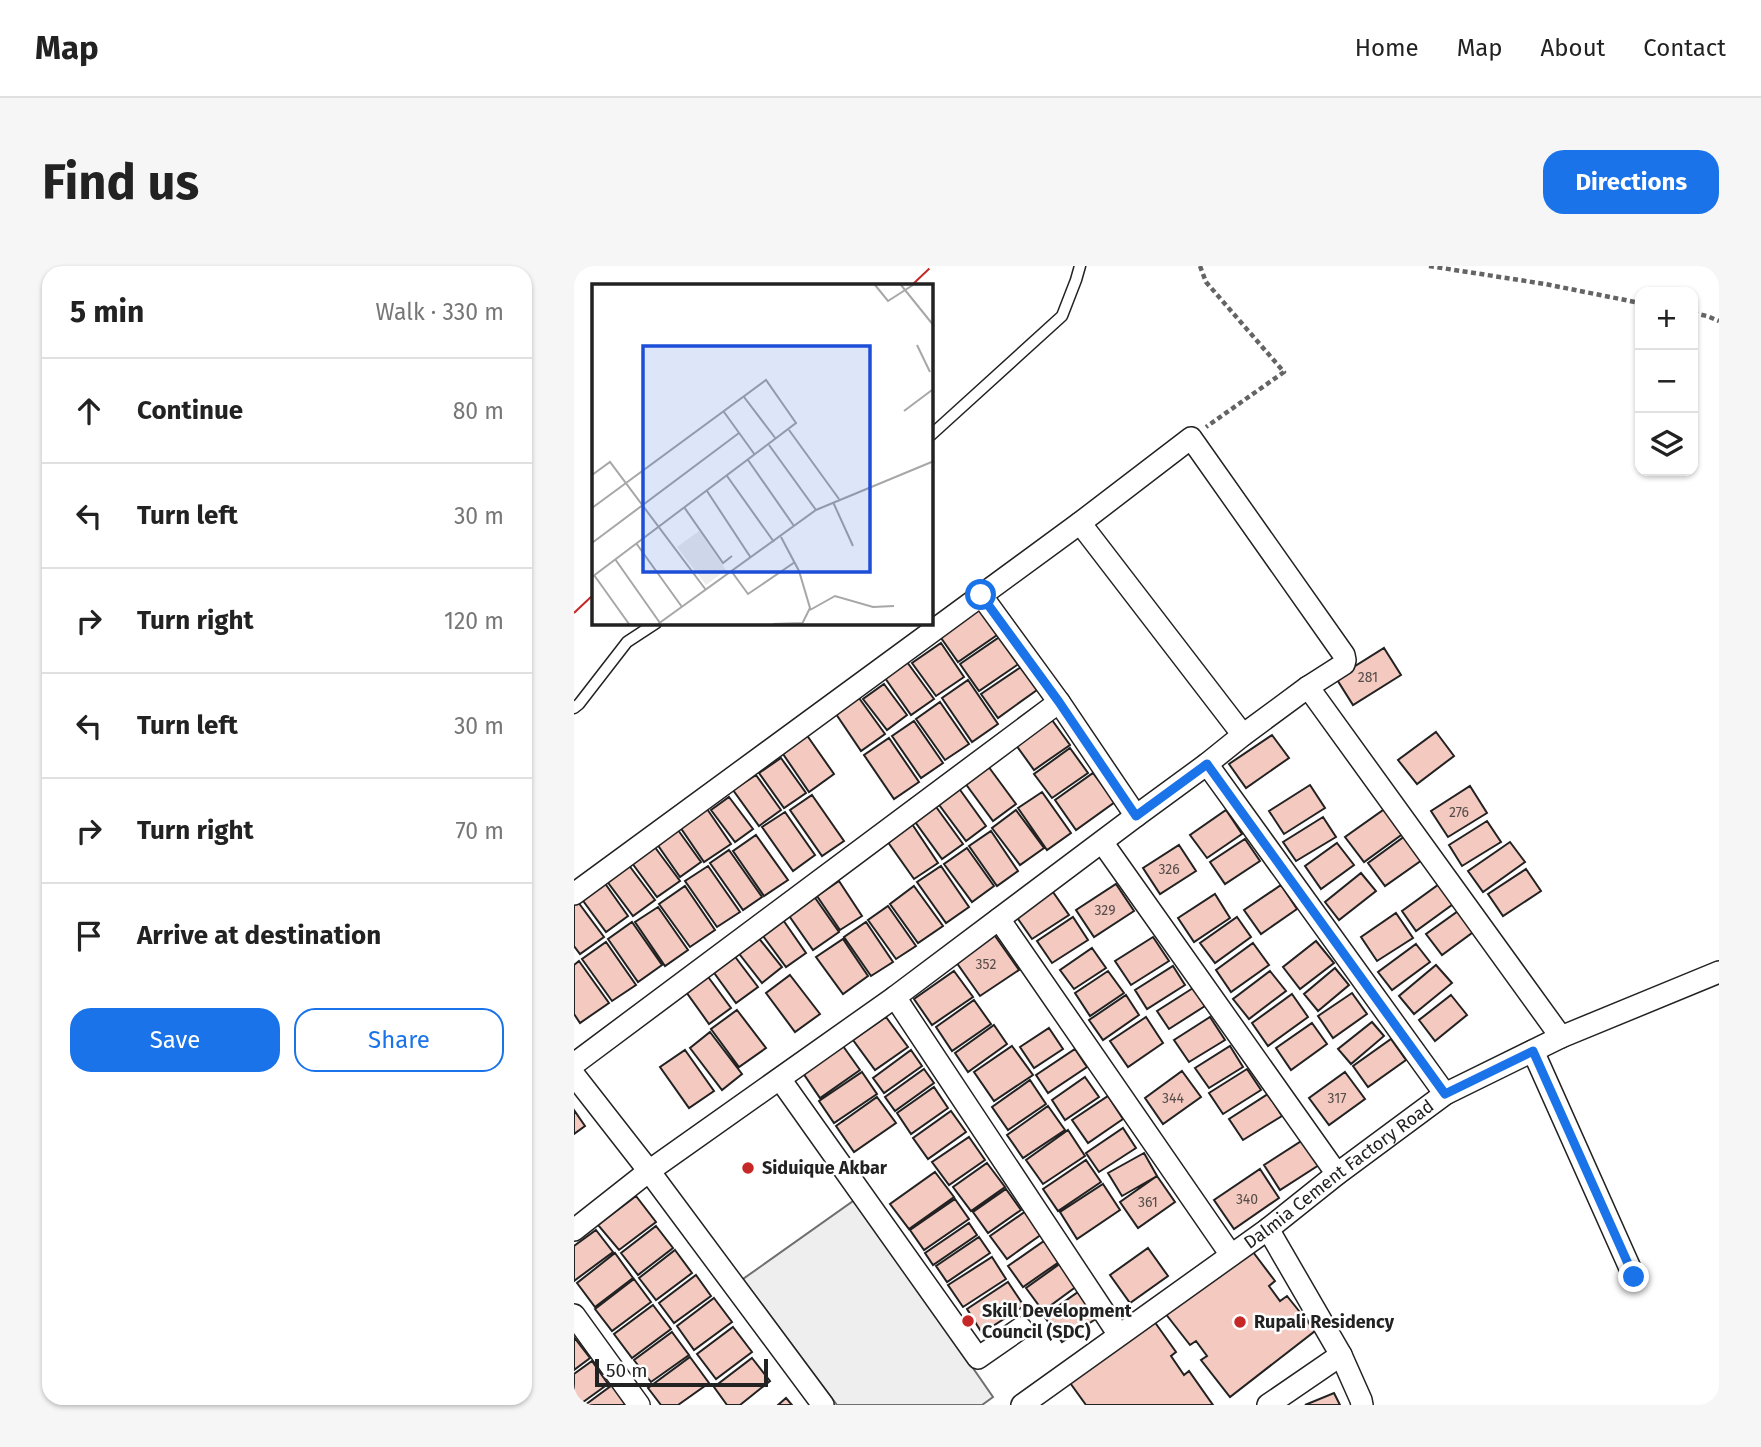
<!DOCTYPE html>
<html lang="en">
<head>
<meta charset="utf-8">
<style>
  body { margin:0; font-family:"Fira Sans",sans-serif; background:#f6f6f6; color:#222 }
  .controls { position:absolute; right:21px; top:21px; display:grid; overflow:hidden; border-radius:14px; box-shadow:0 2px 5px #0004 }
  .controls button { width:63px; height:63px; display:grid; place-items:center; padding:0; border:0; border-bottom:2px solid #e0e0e0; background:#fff; color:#222; font:35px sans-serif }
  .scale { position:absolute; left:21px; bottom:18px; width:173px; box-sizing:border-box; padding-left:7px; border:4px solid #222; border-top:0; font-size:19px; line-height:24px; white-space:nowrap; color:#222; -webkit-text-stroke:5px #fff; paint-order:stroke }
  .stop { position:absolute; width:21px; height:21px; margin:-16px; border:5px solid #1a73e8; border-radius:50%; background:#fff }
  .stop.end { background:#1a73e8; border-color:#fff; box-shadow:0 2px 7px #0008 }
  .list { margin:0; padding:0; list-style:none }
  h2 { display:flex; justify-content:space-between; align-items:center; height:91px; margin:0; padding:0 28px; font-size:30px }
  h2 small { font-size:23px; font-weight:400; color:#767676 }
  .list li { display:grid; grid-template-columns:46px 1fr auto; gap:21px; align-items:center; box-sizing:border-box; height:105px; padding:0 28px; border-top:2px solid #e0e0e0 }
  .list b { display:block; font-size:26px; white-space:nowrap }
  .list em { font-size:23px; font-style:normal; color:#767676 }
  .actions { display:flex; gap:14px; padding:21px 28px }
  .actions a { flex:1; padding:16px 0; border:2px solid #1a73e8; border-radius:21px; text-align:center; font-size:24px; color:#1a73e8 }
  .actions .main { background:#1a73e8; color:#fff }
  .icon { flex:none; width:38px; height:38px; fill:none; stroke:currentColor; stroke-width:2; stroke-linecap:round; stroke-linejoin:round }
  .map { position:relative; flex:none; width:1145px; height:1139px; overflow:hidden; border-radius:21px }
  header { display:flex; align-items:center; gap:42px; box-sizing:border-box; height:98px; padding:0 35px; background:#fff; border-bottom:2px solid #e0e0e0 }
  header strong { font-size:33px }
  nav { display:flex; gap:38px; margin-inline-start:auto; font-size:24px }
  .intro { display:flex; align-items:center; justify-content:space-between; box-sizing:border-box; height:168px; padding:0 42px }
  h1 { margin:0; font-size:49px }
  .button { padding:18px 32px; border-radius:21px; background:#1a73e8; color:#fff; font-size:24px; font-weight:700 }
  main { display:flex; gap:42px; padding:0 42px }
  aside { flex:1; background:#fff; border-radius:21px; box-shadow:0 2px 5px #0004 }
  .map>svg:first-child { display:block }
  .green { fill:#eee; stroke:#6f6f6f; stroke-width:2 }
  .building { fill:#f3c9c0; stroke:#222; stroke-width:2 }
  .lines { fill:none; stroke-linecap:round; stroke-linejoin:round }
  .lane-casing { stroke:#222; stroke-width:13 }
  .street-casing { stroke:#222; stroke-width:24 }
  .path { stroke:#646464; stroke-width:4.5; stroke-dasharray:5 3.5; stroke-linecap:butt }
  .lane { stroke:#fff; stroke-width:10 }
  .street { stroke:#fff; stroke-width:21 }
  .power { stroke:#c62828; stroke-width:2; stroke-dasharray:24 5 3.5 5; stroke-linecap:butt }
  .route { stroke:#1a73e8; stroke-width:9 }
  .poi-dot { fill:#c62828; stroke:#fff; stroke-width:2.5 }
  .labels { text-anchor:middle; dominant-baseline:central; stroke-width:5; stroke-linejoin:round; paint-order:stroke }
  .number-label { font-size:14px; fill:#564c4a }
  .poi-label { font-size:18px; font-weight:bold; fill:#222; stroke:#fff; text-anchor:start }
  .street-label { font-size:18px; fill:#222; stroke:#fff }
  .inset-road { fill:none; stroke:#a7a7a7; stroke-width:2 }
  .view { fill:#1d4ed8; fill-opacity:0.15; stroke:#1d4ed8; stroke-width:3.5 }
  .inset-edge { fill:none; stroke:#222; stroke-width:3.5 }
</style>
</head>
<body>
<header>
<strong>Map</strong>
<nav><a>Home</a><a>Map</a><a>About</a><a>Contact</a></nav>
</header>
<div class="intro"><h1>Find us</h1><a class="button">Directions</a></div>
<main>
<aside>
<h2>5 min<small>Walk · 330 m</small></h2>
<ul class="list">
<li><svg class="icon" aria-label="ahead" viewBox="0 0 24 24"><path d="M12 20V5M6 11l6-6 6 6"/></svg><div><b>Continue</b></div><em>80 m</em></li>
<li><svg class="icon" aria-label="left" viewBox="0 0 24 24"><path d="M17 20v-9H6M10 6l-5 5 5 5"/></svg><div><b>Turn left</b></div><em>30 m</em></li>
<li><svg class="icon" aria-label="right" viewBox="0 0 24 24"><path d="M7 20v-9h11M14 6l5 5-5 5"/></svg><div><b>Turn right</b></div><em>120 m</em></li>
<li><svg class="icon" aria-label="left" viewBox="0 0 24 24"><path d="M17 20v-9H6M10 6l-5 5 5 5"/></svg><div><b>Turn left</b></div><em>30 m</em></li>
<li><svg class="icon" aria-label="right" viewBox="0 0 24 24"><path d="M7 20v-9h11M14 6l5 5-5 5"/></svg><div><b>Turn right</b></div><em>70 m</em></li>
<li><svg class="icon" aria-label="arrive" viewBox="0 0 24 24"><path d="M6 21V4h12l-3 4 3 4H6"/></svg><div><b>Arrive at destination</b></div></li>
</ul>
<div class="actions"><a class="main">Save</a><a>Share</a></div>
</aside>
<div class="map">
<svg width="1145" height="1139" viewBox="0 0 1145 1139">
  <rect width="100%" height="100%" fill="#fff"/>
  <!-- green -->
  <path class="green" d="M282,933L419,1131L408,1139H263L169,1013Z"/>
  <!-- building -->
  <path class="building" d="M407,339L426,367L384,396L365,369Z
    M427,370L446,397L405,425L386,398Z
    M367,377L390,411L362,430L338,397Z
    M810,382L827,409L779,439L762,412Z
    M333,396L360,433L337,449L311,412Z
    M447,401L463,424L424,452L407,428Z
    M394,414L424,458L398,476L368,432Z
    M310,418L333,449L313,464L289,433Z
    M285,432L311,468L287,485L262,448Z
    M366,436L395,478L371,494L342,453Z
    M478,454L496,479L460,504L442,479Z
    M340,455L369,497L347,512L318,470Z
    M862,466L880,490L843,518L824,494Z
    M232,468L260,508L235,526L207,485Z
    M698,469L715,492L672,522L655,498Z
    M315,472L345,516L320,533L290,489Z
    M496,482L514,507L478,532L460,508Z
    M207,492L232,527L210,542L185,507Z
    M414,500L442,538L419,555L391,517Z
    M519,507L541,536L502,564L481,534Z
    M182,509L207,544L185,560L159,524Z
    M736,519L751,542L710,568L695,545Z
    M896,520L913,547L874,571L857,545Z
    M384,521L412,560L392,575L363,536Z
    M468,526L497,567L473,584L444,542Z
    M238,529L270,575L248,590L216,544Z
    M155,531L179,563L161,576L137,544Z
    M360,538L389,578L368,593L339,553Z
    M131,540L157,578L130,596L104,558Z
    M812,542L830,567L790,596L771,571Z
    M442,544L470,582L446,599L418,562Z
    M652,544L668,568L633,592L616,569Z
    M211,546L241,589L219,605L188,561Z
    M749,551L762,571L722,595L709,576Z
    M336,555L364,597L340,613L311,572Z
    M913,555L927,576L888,600L875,579Z
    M104,564L127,596L106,611L83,578Z
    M417,565L444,605L423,620L395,580Z
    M182,569L214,614L190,630L159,585Z
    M831,570L848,594L811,620L794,597Z
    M671,573L686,595L651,618L636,596Z
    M936,576L951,596L909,626L894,605Z
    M763,577L780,599L747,623L731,600Z
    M605,579L622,605L586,628L569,602Z
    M80,580L106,615L83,631L58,597Z
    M393,582L420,620L398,636L370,598Z
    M155,584L188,631L169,644L136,597Z
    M54,598L81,634L59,650L32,614Z
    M134,600L166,646L143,661L111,615Z
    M367,600L395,641L372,657L343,616Z
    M952,603L967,625L929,650L914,628Z
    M787,607L802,625L765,654L751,636Z
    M265,615L288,650L266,664L243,630Z
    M30,616L54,650L32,666L7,632Z
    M868,616L882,636L842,665L828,645Z
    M542,618L560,645L520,671L502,644Z
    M707,619L723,643L687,668L670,644Z
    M111,620L141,664L116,681L85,638Z
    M340,620L369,660L344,677L316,638Z
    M237,626L265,666L239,684L211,644Z
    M479,626L495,649L458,673L442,650Z
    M641,628L656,652L620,676L604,652Z
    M4,636L30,671L6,688L0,680V639Z
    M314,640L342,680L322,693L294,654Z
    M84,641L114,684L91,700L61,656Z
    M887,643L902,664L868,689L852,668Z
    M822,647L839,672L803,695L787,671Z
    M207,651L232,687L212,701L186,666Z
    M499,651L514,674L478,697L463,675Z
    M663,651L677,671L641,697L626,677Z
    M58,656L88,699L64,716L34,673Z
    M292,656L319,696L297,710L270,671Z
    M419,667L445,704L406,730L380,693Z
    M183,670L208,701L188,717L163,685Z
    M579,671L595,695L557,719L541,695Z
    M269,673L294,710L269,728L242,691Z
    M742,675L760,697L726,723L709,701Z
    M32,676L62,719L38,735L8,693Z
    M679,677L695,699L657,726L642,704Z
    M842,678L856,696L818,724L804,706Z
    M518,682L532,702L500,723L486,704Z
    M159,688L184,721L162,737L138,704Z
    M5,695L35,737L6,757L0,748V699Z
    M862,699L878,717L840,748L825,730Z
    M599,700L611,719L573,743L561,724Z
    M761,702L775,719L744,745L730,728Z
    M380,705L399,731L358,759L340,733Z
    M534,705L550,727L516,750L501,727Z
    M696,705L712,725L675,753L659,733Z
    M132,708L157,742L135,758L110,723Z
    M216,709L246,748L221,766L192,727Z
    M619,722L631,740L595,763L583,745Z
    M778,727L793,748L759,772L744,750Z
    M718,728L734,751L694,780L678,757Z
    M552,729L565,749L529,774L515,754Z
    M877,729L893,749L861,775L845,754Z
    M400,734L417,758L378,785L362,761Z
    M163,744L192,782L165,801L137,763Z
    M312,751L334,781L301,804L279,774Z
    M572,751L589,777L554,801L536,775Z
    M636,751L651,774L615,796L600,774Z
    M798,756L810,770L777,798L764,783Z
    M738,757L753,778L717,804L702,782Z
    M420,759L433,778L394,806L381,787Z
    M475,762L489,783L460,802L446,781Z
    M136,766L168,808L148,824L116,782Z
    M817,773L832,794L794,821L779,800Z
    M269,780L286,804L246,832L229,807Z
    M438,780L459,809L420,835L400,806Z
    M656,780L669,801L635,822L621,802Z
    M501,783L513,801L474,827L462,809Z
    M111,784L140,825L115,842L86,801Z
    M337,784L348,800L310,827L299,812Z
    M350,803L360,817L321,845L311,831Z
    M673,803L687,824L649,848L635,827Z
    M608,805L627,831L589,858L571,832Z
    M288,806L303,828L260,857L245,835Z
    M771,806L791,833L755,859L735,832Z
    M511,811L525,831L491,854L478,834Z
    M456,814L472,838L434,864L418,841Z
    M360,821L374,842L337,868L323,847Z
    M694,828L708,850L669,874L655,853Z
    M534,830L549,853L514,877L498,854Z
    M303,831L322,857L280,886L262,860Z
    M474,840L491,864L449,892L433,869Z
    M0,844L11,860L0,868Z
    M377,845L392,866L354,893L339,872Z
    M549,862L562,882L525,906L512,887Z
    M494,864L511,890L469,918L452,894Z
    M395,871L411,894L375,919L358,896Z
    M729,874L745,899L706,924L690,899Z
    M570,887L583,910L548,930L534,907Z
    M512,894L527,916L484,945L469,923Z
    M413,897L431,921L397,945L379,921Z
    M686,903L705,932L660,963L640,934Z
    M361,906L380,931L335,963L316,938Z
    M583,910L601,936L564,962L546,936Z
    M529,918L546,944L503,973L486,946Z
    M432,923L447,944L414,967L399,946Z
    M62,930L82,956L45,984L24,959Z
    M381,933L395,953L350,984L336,964Z
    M452,945L468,968L433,993L416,970Z
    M395,957L403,969L359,999L351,987Z
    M82,960L99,982L64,1009L47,987Z
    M22,964L39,986L0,1015V980Z
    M405,971L416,987L373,1016L362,1000Z
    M470,975L485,996L449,1021L434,1000Z
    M574,982L594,1010L556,1037L536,1009Z
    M676,982L701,1015L695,1020L706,1035L713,1030L741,1065L656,1131L627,1094L633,1090L622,1075L616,1079L591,1047Z
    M101,984L118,1007L82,1034L65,1012Z
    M41,987L59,1012L21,1041L3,1017Z
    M418,991L432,1013L389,1041L374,1019Z
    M487,997L503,1020L469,1045L452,1022Z
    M122,1009L137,1030L100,1057L85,1037Z
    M60,1013L77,1036L38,1065L21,1043Z
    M434,1016L450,1040L408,1067L393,1043Z
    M504,1026L523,1052L488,1076L470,1050Z
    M140,1032L158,1056L120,1084L103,1060Z
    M79,1039L97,1063L58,1092L40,1068Z
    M580,1055L602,1086L597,1090L610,1109L615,1105L639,1139H512L494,1114Z
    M159,1061L178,1086L142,1113L123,1088Z
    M98,1066L115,1089L77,1116L60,1094Z
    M0,1071L16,1092L0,1104Z
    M116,1091L135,1117L104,1139H87L74,1122Z
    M178,1092L196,1115L166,1139H153L140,1121Z
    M18,1095L34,1118L5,1139H0V1108Z
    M41,1117L57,1139H11Z
    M760,1127L766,1139H731Z
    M212,1132L218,1139H204Z"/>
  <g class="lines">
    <defs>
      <path id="lane" d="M357,169L488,50L502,14L506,0
        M0,442L5,438L53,376L82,357"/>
      <g id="street">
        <path d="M506,257L669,469"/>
        <path d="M407,329L485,436L562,550"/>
        <path d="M734,421L987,771"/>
        <path d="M633,498L871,828"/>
        <path d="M528,576L763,908"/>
        <path d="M0,628L506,257L617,172L770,389L771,394L770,398L734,421L669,469L633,498L562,550L321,731L75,905L0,964"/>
        <path d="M425,653L657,989"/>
        <path d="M321,731L545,1069"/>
        <path d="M959,785L1060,1011"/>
        <path d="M0,798L485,436"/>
        <path d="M0,809L75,905L249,1139"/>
        <path d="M206,813L404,1092L447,1062"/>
        <path d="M694,963L767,1089L787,1134L788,1139"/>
        <path d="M0,1049L65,1139"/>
        <path id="s1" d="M448,1139L694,963L763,908L871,828L987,771L1145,706"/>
        <path d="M694,1139L767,1089"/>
      </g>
    </defs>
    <!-- lane casing -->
    <use href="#lane" class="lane-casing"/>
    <!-- street casing -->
    <use href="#street" class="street-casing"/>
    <!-- path -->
    <path class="path" d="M626,0L632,16L710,106L632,161
      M855,0L971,18L1066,37
      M1119,47L1133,50L1145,55"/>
    <!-- lane -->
    <use href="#lane" class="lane"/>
    <!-- street -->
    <use href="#street" class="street"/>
    <!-- power -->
    <path class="power" d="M338,19L358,0
      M0,347L19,329"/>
  </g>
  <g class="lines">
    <!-- route -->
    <path class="route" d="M407,329L485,436L562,550L633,498L871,828L959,785L1060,1011"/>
  </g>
  <!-- markers -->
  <g class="poi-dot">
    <circle cx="174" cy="902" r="7"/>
    <circle cx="394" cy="1055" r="7"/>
    <circle cx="666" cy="1056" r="7"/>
  </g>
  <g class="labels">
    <!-- number labels -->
    <g class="number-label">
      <text x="794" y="411">281</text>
      <text x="885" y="546">276</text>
      <text x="595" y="603">326</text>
      <text x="531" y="644">329</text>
      <text x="412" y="698">352</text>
      <text x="599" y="832">344</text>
      <text x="763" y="832">317</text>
      <text x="673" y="933">340</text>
      <text x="574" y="936">361</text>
    </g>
    <!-- poi labels -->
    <g class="poi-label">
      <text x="188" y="902">Siduique Akbar</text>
      <text x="408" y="1045">Skill Development<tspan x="408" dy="21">Council (SDC)</tspan></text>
      <text x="680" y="1056">Rupali Residency</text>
    </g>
    <!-- street labels -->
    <g class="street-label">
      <text stroke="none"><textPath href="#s1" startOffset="392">Dalmia Cement Factory Road</textPath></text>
    </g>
  </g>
  <!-- overview -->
  <g transform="translate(18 18)">
    <rect width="341" height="341" fill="#fff"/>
    <path d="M107,247L134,286L114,301L85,263Z" fill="#eee"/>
    <path class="inset-road" d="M283,1L296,17L321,1M309,1L342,42M325,61L338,88M152,113L184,155M312,127L340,106M132,128L163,171M197,146L247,215M177,161L224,226M156,176L202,242M0,191L18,178L114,306M135,192L182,258M115,207L159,274M241,218L261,262M92,223L131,279L140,272M0,224L174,96L204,139L0,293M189,253L207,287L218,324L210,340M0,259L147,149M44,259L90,323M23,275L68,339M140,288L156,310L203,278M2,291L37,340M218,326L243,312L281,323L302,322M66,340L224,226L342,177M181,340L210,339"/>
    <path class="view" d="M51,62H278V288H51Z"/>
    <rect width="341" height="341" class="inset-edge"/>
  </g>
</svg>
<div class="controls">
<button>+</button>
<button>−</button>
<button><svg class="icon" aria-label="layers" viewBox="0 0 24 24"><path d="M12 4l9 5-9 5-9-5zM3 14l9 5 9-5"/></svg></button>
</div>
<div class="scale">50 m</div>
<div class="stop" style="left:407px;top:329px"></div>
<div class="stop end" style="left:1060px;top:1011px"></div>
</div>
</main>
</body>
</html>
